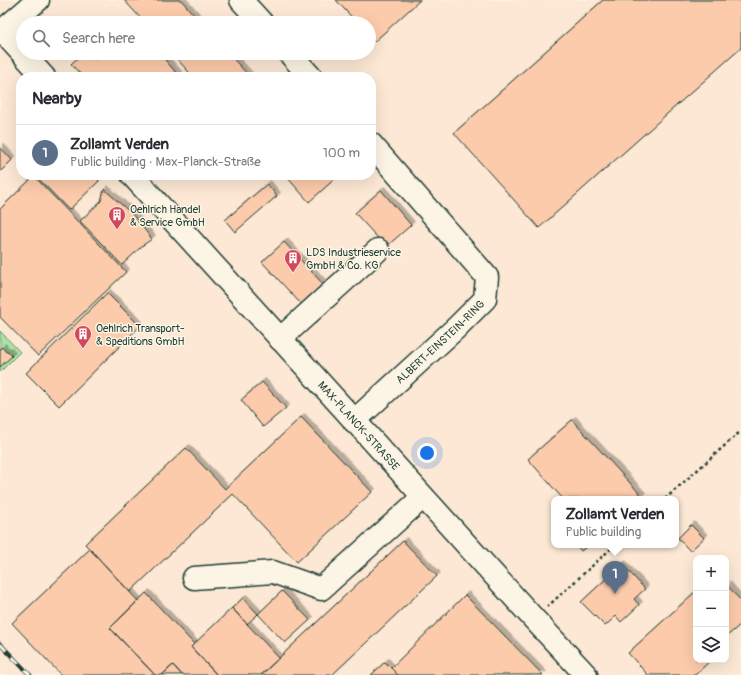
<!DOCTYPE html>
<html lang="en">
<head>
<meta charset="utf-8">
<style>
  body { margin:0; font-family:Pangolin,sans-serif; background:#f2f2f3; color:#2b2b33 }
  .controls { position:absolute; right:12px; bottom:12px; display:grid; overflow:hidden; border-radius:8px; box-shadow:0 4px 16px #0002 }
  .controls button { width:36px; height:36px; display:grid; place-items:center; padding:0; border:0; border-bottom:1px solid #e1e1e2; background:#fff; color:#2b2b33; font:20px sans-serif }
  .you { position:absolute; left:427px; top:453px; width:14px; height:14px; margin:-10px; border:3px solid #fff; border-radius:50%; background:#1a73e8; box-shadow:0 0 0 6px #1a73e833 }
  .badge { display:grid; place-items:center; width:26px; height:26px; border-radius:50%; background:#d1495b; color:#fff; font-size:13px; font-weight:700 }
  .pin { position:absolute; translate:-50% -33px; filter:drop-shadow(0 1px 2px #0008) }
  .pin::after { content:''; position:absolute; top:21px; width:14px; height:12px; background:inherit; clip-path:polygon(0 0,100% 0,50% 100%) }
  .popup { position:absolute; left:551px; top:496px; width:128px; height:52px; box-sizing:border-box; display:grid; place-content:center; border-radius:8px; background:#fff; filter:drop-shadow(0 1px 3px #0005); font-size:13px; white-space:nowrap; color:#7c7c81 }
  .popup b { font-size:15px; color:#2b2b33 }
  .popup::after { content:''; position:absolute; left:50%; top:100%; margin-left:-8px; border:8px solid transparent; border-top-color:#fff }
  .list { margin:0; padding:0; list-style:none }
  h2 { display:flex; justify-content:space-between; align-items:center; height:52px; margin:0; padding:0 16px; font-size:17px }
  h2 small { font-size:13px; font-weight:400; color:#7c7c81 }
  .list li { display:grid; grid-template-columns:26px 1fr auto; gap:12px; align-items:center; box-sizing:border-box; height:56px; padding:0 16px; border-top:1px solid #e1e1e2 }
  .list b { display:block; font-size:15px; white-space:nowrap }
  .list p { margin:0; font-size:13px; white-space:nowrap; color:#7c7c81 }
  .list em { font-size:13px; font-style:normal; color:#7c7c81 }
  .icon { flex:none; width:22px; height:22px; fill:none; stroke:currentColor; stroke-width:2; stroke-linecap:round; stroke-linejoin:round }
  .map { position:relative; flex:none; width:741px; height:675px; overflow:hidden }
  .search { position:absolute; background:#fff; box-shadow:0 4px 16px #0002; left:16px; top:16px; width:360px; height:44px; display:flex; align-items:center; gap:10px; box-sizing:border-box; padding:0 14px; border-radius:22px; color:#7c7c81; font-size:15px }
  .panel { position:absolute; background:#fff; box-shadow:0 4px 16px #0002; left:16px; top:72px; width:360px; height:108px; border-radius:16px }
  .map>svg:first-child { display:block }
  .built { fill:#fce8d4; fill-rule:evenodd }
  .green { fill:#ade3a5; stroke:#66906c }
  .building { fill:#fccbab; stroke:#1f3d34; filter:url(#shadow) }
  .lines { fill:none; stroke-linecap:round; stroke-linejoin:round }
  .minor-casing { stroke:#1f3d34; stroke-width:25 }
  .path { stroke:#1f3d34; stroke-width:2.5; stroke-dasharray:3 3; stroke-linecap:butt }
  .minor { stroke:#fcf5e5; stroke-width:22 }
  .rail-casing { stroke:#1f3d34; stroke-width:4.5 }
  .rail { stroke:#fcf5e5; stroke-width:3; stroke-dasharray:9; stroke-linecap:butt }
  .labels { text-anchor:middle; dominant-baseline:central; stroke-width:3; stroke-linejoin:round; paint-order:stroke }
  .poi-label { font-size:11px; fill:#1f3d34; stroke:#fcf5e5; text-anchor:start }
  .street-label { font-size:11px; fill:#1f3d34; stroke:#fcf5e5 }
</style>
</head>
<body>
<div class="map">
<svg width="741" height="675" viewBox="0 0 741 675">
  <defs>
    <filter id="shadow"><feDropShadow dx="3.5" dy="-3.5" stdDeviation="0" flood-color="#0004"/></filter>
  </defs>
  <rect width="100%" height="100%" fill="#fcf5e5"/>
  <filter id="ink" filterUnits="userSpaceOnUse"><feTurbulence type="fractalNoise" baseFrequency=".025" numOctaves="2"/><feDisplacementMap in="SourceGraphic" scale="8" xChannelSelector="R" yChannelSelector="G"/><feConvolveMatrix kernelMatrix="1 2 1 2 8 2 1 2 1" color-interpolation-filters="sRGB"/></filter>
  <g filter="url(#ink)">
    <!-- built -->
    <path class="built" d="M0,0H741V675H0ZM23,23H369V53H23ZM21,77H371V175H21ZM554,499H676V545H554ZM696,558H726V660H696Z"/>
    <!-- green -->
    <path class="green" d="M0,331L20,352L0,372Z"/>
    <!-- building -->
    <path class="building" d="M124,0H181L201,23H145Z
      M336,0H420L374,42L369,37V23H357Z
      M603,0H741V48L539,228L454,133Z
      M83,53H89L95,59L102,53H159L180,77H83L71,64Z
      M172,53H228L250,77H193Z
      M0,147L12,160L0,172Z
      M35,175H93L99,181L69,210Z
      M285,175H339L309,202Z
      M34,176L126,272L38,356L0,317V209Z
      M267,184L277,196L235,232L225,220Z
      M104,189L132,214L152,239L143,245L122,265L80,221L101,201Z
      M381,190L411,225L386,247L355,213Z
      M284,242L323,284L301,304L262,262Z
      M107,293L140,326L59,406L26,373Z
      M2,347L6,352L8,351L12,356L0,367V349Z
      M262,382L286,408L263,427L241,400Z
      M301,417L372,492L297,562L233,494L130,592L85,544L186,448L225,489Z
      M572,420L642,496L639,499H563L528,459Z
      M691,525L704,538L690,551L678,538Z
      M403,541L437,576L332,675H261Z
      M576,545H589L581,551Z
      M90,549L138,601L110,628L155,675H61L12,623Z
      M622,564L645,589L634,599L639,605L621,622L616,616L605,626L581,602Z
      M726,584L741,601V624L726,637Z
      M282,591L310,620L285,643L258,614Z
      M696,591V660H711L695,675H648L628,653Z
      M146,593L194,644L191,647L217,675H182L173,665L162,675H155L110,628Z
      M465,595L543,675H398L391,668Z
      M243,598L258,614L247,624L232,608Z
      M232,608L279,658L261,675H217L191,647Z
      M385,662L398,675H371Z
      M173,665L182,675H162Z"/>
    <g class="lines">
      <defs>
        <g id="minor">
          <path d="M241,0L262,23"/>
          <path d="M0,29L44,77"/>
          <path d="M2,31L38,0"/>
          <path d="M289,53L311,77"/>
          <path id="s1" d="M132,175L534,619L586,675"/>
          <path d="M280,339L378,250"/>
          <path id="s2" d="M354,421L456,328L485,299L487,277L371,144"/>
          <path d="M194,578L273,572L321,589L423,497"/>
        </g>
      </defs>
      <!-- minor casing -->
      <use href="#minor" class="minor-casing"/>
      <!-- path -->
      <path class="path" d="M665,499L741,431
        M547,607L615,545"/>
      <!-- minor -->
      <use href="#minor" class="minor"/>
      <defs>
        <path id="rail" d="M0,644L30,675"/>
      </defs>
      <!-- rail casing -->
      <use href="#rail" class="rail-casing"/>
      <!-- rail -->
      <use href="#rail" class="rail"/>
    </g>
  </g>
  <!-- icons -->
  <defs>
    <symbol id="building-pin" viewBox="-11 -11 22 30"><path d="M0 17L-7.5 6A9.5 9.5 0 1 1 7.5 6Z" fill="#d1495b" stroke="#fcf5e5"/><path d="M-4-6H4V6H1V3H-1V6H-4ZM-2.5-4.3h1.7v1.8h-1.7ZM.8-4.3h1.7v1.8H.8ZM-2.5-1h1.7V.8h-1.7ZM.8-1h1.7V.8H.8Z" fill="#fff"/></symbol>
  </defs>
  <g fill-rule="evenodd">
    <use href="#building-pin" x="107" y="205" width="20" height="27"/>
    <use href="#building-pin" x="283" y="248" width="20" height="27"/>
    <use href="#building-pin" x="73" y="324" width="20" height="27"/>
  </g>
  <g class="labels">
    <!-- poi labels -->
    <g class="poi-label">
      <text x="130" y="209">Oehlrich Handel<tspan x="130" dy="13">&amp; Service GmbH</tspan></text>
      <text x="306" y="252">LDS Industrieservice<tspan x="306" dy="13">GmbH &amp; Co. KG</tspan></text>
      <text x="96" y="328">Oehlrich Transport-<tspan x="96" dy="13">&amp; Speditions GmbH</tspan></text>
    </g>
    <!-- street labels -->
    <g class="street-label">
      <text stroke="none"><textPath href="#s2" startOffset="117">ALBERT-EINSTEIN-RING</textPath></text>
      <text stroke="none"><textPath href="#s1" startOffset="338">MAX-PLANCK-STRASSE</textPath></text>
    </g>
  </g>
</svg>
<div class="controls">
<button>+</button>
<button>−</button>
<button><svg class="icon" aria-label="layers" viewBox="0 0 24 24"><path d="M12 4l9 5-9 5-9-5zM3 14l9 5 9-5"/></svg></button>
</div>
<div class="you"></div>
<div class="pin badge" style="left:615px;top:594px;background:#5c6f8a">1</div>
<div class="popup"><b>Zollamt Verden</b>Public building</div>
<div class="search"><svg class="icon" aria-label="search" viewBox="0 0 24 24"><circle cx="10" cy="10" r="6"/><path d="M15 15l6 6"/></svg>Search here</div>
<section class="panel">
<h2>Nearby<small></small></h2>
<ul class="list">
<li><span class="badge" style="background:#5c6f8a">1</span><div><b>Zollamt Verden</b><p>Public building · Max-Planck-Straße</p></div><em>100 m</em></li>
</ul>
</section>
</div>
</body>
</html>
